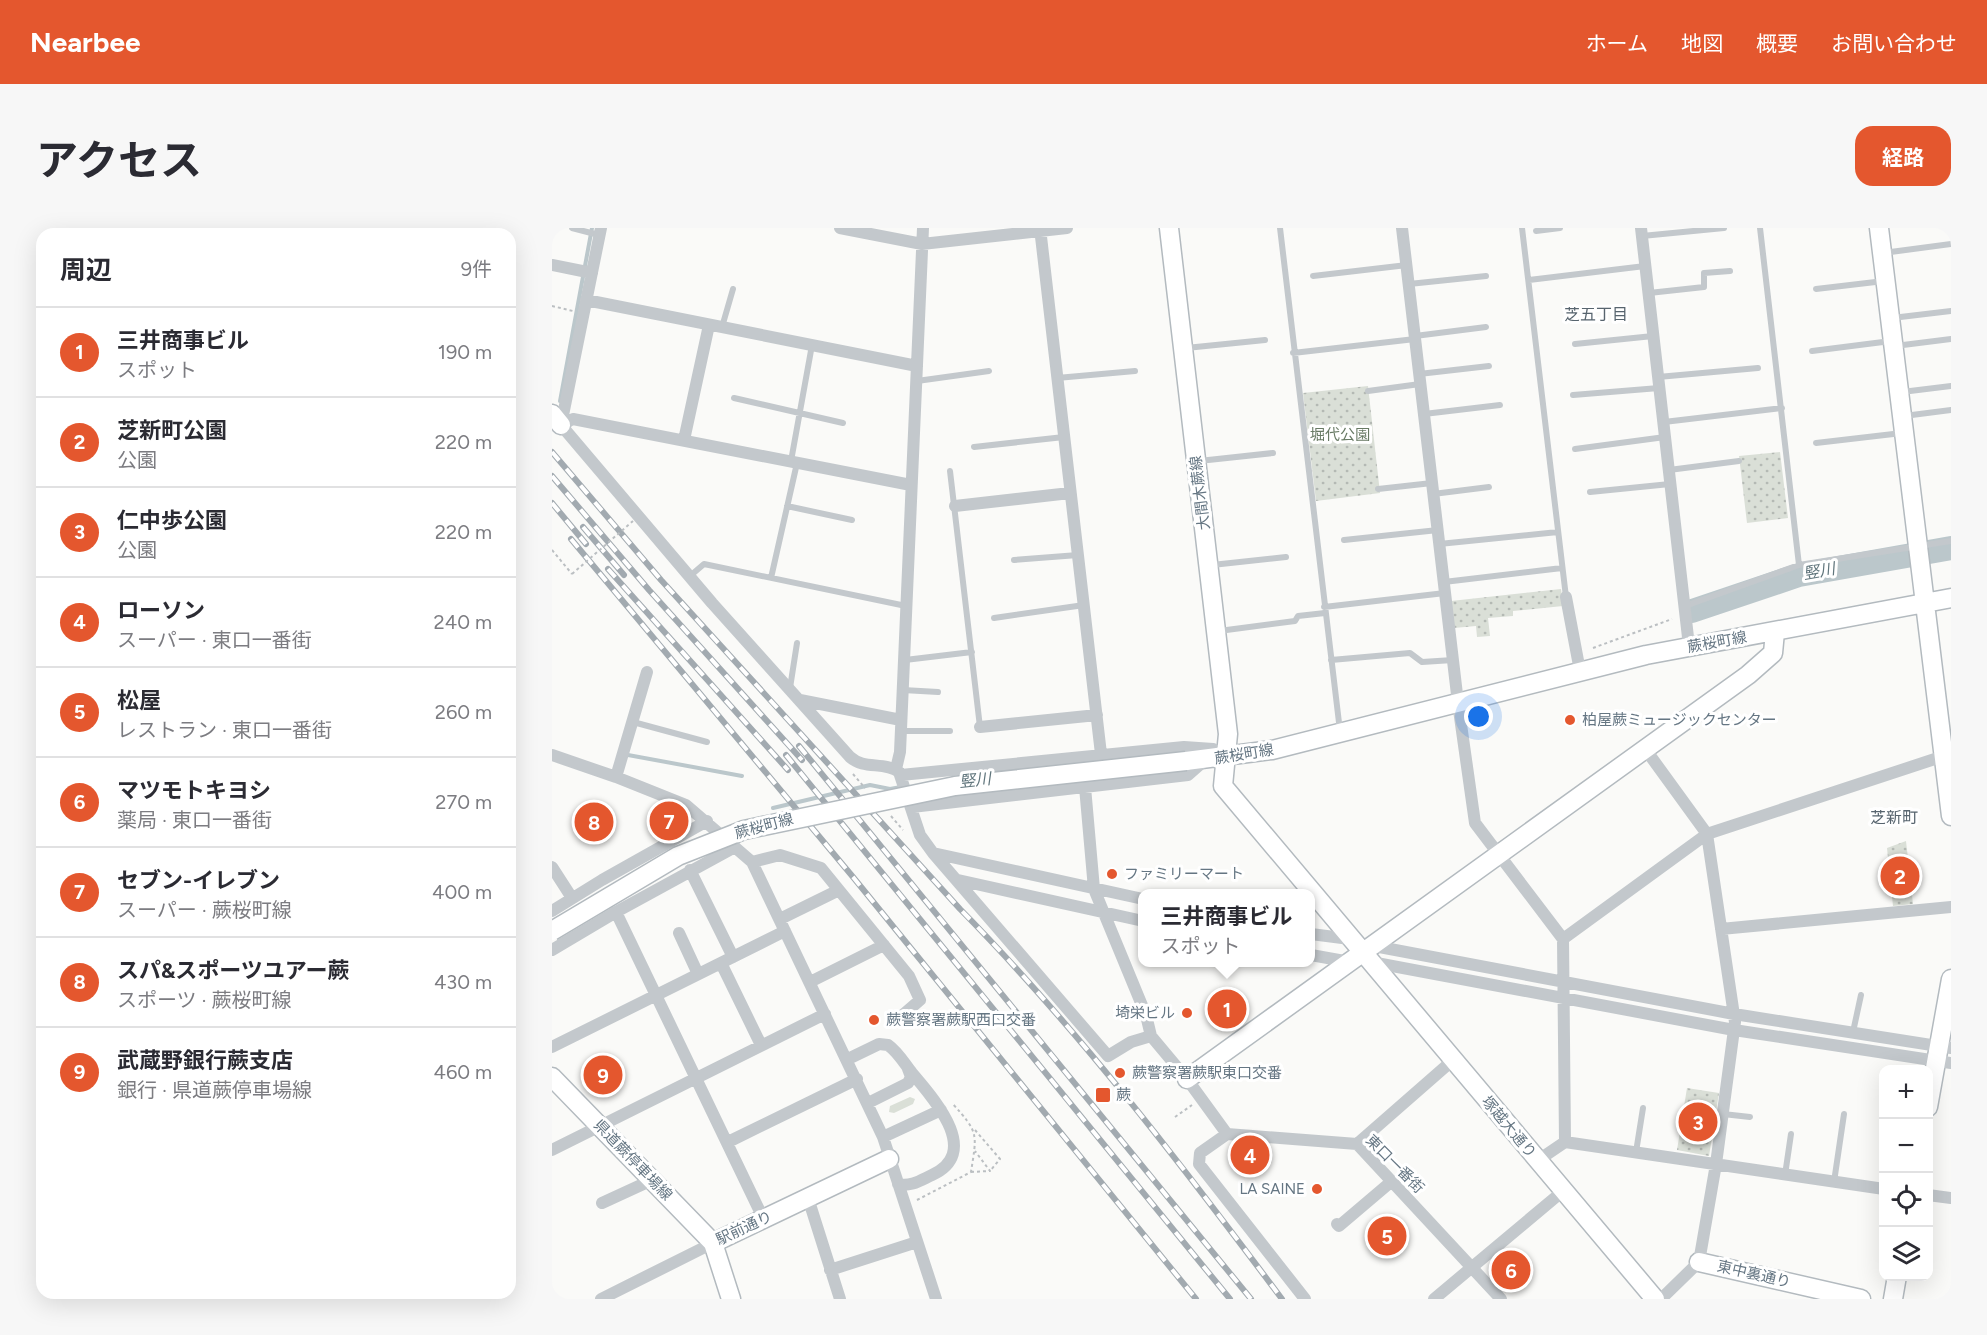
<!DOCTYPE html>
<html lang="ja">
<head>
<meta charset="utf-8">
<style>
  body { margin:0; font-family:Figtree,"Noto Sans JP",sans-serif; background:#f7f7f7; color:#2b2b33 }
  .controls { position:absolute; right:18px; bottom:18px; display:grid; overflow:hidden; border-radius:12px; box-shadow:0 6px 24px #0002 }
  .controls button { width:54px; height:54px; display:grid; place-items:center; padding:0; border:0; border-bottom:2px solid #e1e1e2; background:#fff; color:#2b2b33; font:30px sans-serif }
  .you { position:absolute; left:927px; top:489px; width:21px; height:21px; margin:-15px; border:4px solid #fff; border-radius:50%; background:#1a73e8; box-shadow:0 0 0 9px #1a73e833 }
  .badge { display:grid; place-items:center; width:39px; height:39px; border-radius:50%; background:#e4572e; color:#fff; font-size:20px; font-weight:700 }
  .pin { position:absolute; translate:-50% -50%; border:3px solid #fff; box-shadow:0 2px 6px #0006 }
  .popup { position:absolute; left:586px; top:661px; width:177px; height:78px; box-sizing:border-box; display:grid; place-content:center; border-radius:12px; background:#fff; filter:drop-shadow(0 2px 4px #0005); font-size:20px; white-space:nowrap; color:#7c7c81 }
  .popup b { font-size:22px; color:#2b2b33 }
  .popup::after { content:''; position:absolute; left:50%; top:100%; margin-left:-12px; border:12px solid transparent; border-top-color:#fff }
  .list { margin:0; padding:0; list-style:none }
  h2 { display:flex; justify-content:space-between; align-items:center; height:78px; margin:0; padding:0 24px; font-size:26px }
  h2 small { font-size:20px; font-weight:400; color:#7c7c81 }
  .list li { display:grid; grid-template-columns:39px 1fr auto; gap:18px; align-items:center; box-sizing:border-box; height:90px; padding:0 24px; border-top:2px solid #e1e1e2 }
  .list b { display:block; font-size:22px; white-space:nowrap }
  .list p { margin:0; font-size:20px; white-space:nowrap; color:#7c7c81 }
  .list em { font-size:20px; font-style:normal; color:#7c7c81 }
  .icon { flex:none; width:33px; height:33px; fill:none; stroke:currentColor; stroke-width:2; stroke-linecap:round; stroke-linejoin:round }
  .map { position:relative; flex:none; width:1399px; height:1071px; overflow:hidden; border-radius:18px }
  header { display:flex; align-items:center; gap:36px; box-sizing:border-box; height:84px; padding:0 30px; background:#e4572e; color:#fff }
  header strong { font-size:28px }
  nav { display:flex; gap:33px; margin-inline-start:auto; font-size:21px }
  .intro { display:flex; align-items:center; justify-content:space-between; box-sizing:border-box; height:144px; padding:0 36px }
  h1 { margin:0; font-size:42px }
  .button { padding:15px 27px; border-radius:18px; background:#e4572e; color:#fff; font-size:21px; font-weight:700 }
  main { display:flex; gap:36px; padding:0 36px }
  aside { flex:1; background:#fff; border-radius:18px; box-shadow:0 6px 24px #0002 }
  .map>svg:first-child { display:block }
  .grass { fill:url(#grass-tufts) }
  .park { fill:url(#park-dots) }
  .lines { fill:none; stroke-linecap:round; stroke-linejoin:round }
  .stream { stroke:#bbc7cb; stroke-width:4 }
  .river { stroke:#bbc7cb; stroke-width:24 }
  .secondary-casing { stroke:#b3babf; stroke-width:21 }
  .path { stroke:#bbbfc2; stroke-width:2; stroke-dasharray:3 3; stroke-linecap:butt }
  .lane { stroke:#c3c8cc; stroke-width:6 }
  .street { stroke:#c3c8cc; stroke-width:12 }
  .secondary { stroke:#fff; stroke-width:18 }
  .rail-casing { stroke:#a2aab0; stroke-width:6 }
  .rail { stroke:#fff; stroke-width:4; stroke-dasharray:11; stroke-linecap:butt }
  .secondary-bridge-casing { stroke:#b3babf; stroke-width:21; stroke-linecap:butt }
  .path-bridge { stroke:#bbbfc2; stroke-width:2; stroke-dasharray:3 3; stroke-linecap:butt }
  .secondary-bridge { stroke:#fff; stroke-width:18 }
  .poi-dot { fill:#e4572e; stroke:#fff; stroke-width:2 }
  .labels { text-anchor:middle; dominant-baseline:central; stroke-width:6; stroke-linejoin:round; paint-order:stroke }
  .park-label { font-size:15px; fill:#687a64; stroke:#fff }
  .street-label { font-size:15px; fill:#657683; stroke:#fff }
  .poi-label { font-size:15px; fill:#657683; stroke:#fff; text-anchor:start }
  .neighbourhood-label { font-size:16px; fill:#57646e; stroke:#fff }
  .water-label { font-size:16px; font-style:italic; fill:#60757c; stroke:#fff }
</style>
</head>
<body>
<header>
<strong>Nearbee</strong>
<nav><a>ホーム</a><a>地図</a><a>概要</a><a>お問い合わせ</a></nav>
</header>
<div class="intro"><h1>アクセス</h1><a class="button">経路</a></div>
<main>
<aside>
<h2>周辺<small>9件</small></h2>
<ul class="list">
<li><span class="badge">1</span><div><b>三井商事ビル</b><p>スポット</p></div><em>190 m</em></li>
<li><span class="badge">2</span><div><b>芝新町公園</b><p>公園</p></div><em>220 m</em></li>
<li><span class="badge">3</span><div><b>仁中歩公園</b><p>公園</p></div><em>220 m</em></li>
<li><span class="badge">4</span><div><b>ローソン</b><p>スーパー · 東口一番街</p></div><em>240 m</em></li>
<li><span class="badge">5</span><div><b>松屋</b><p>レストラン · 東口一番街</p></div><em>260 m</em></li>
<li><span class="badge">6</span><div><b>マツモトキヨシ</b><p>薬局 · 東口一番街</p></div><em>270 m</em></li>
<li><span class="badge">7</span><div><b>セブン-イレブン</b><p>スーパー · 蕨桜町線</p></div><em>400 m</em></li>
<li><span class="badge">8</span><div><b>スパ&amp;スポーツユアー蕨</b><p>スポーツ · 蕨桜町線</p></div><em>430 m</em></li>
<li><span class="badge">9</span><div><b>武蔵野銀行蕨支店</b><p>銀行 · 県道蕨停車場線</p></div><em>460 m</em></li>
</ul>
</aside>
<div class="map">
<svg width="1399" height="1071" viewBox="0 0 1399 1071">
  <defs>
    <pattern id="grass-tufts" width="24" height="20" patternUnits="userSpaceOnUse" patternTransform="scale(1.5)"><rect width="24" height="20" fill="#dadfd7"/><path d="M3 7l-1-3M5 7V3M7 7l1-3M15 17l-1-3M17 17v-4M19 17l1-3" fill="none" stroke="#b4b9b4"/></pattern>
    <pattern id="park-dots" width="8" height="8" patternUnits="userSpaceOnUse" patternTransform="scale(1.5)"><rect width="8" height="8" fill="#dadfd7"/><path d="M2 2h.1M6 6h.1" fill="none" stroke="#b4b9b4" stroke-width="1.8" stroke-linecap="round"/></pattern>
  </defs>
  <rect width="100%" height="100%" fill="#fafaf8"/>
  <!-- grass -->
  <path class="grass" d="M358,869L363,871L361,876L342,885L337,884L338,878Z"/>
  <!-- park -->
  <path class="park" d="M816,158L828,265L764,273L751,165Z
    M1228,224L1236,290L1195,295L1187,228Z
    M1009,361L1011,378L961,383V388L936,390L938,408L925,409L924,398L902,400L899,373Z
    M1354,613L1361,676L1341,678L1335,620Z
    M1135,860L1167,865L1157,928L1125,922Z"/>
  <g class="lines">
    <!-- stream -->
    <path class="stream" d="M8,173L40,0
      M76,527L190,548
      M221,580L318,557L338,561L349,559"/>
    <!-- river -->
    <path class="river" d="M1140,383L1247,347L1399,320"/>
    <defs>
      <path id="secondary" d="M617,0L676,506L671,558L1103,1071
        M1327,0L1399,588
        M0,186L9,197
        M634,533L720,522L1094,427L1399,370
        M0,849L161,1015L179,1071
        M635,851L1196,447L1221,425L1223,404
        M1376,879L1399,751
        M161,1015L337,931
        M1147,1034L1309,1071
        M1341,1071L1345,1048"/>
    </defs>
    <!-- secondary casing -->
    <use href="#secondary" class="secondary-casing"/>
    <!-- path -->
    <path class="path" d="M0,78L21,83
      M0,322L20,346
      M1041,420L1120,391
      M301,546L313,560
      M339,588L351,602
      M623,889L640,877
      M423,902L448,931L438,943
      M419,944L438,943L423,923
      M365,972L419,944C425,905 427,905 400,875"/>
    <!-- lane -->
    <path class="lane" d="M20,0L47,7
      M728,0L788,503
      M970,0L1014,369
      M1208,0L1247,337
      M984,3L1008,0
      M1090,8L1172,0
      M1331,25L1399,16
      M761,48L855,37
      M977,52L1093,38
      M857,56L934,48
      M1264,61L1332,53
      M1097,65L1152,59V45L1178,43
      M1340,90L1399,83
      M170,99L181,61
      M863,108L934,99
      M1023,116L1101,108
      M1343,118L1399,111
      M634,120L713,112
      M1260,123L1339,113
      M741,125L863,111
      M867,146L937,138
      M1106,149L1206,140
      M505,150L583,143
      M365,153L437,143
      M816,163L868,156
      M1350,164L1399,158
      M1021,167L1107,160
      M182,170L291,195
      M872,186L948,177
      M1352,188L1399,182
      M1112,194L1230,180
      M1264,215L1350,205
      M422,219L512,209
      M1023,221L1113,209
      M239,233L260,117
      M647,233L721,225
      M1117,242L1187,233
      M398,243L428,499
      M826,261L880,255
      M1038,264L1118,256
      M881,266L937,259
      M235,278L300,292
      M792,312L886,302
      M887,316L1006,304
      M462,332L526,327
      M660,337L734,329
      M138,348L152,336L354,378
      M219,350L245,235
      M892,354L1010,340
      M1133,378L1247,337L1399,313
      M772,379L893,365
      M442,390L532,377
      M667,403L743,393L746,388L773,385
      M353,432L420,424
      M779,432L858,425L870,434L901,432
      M238,460L245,415
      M351,462L386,464
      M81,494L155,514
      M349,503H398
      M1301,804L1309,767
      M1171,886L1198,889
      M1084,924L1091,880
      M1233,947L1239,906
      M1282,954L1292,886"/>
    <!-- street -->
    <path class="street" d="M288,0L370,16L515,0
      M488,0L549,526
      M850,0L906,475L923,595L1011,711L1013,914L985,933
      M1089,0L1137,418
      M0,37L40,45
      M34,72L365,138
      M9,197L160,375L298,529C312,542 332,533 347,544L368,607L381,625L556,828L579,814L599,808L635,851L675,906L648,925L647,936L753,1071
      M9,197L21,191L359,257
      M9,197L49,0
      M132,212L157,97
      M403,278L518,265
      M1014,369L1028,443
      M248,472L349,492
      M428,499L545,487
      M1094,522L1155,606L1183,794L1164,936L1147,1034L1109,1071
      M0,527L64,549L134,577L200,634L331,909L384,1071
      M344,541L348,524L371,0
      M349,547L632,519L661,521L671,528
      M64,549L95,444
      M533,559L542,661L594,787L599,808
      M360,579L636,547L653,532
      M381,625L591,671
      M200,634L228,627L269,640L357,748L368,772L345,792
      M0,639L20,670
      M138,642L181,729
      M406,652L591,693
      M0,683L50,652L155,593
      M64,684L212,992
      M228,691L287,662
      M1169,701L1399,679
      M127,705L146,746
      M759,706L798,711
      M1011,711L1155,606L1398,526
      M822,718L1182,786L1399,820
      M0,722L64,684L183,619
      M759,727L798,734
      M819,734L1182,802L1399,835
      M169,735L209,817
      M258,754L332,717
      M0,819L233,703
      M296,831L327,816L336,817C346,824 352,835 360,845C380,869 431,924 380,947C369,952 359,959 346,956
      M316,875L356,855L359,849L356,841
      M675,906L805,916L949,1071
      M331,909L389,882
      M176,914L305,851
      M1013,914L1332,961
      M805,916L901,832
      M0,922L273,786
      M1376,967L1399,970
      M256,970L288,1071
      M50,975L100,952
      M785,996L787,998L840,953
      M278,1042L365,1014
      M49,1071L161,1015
      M882,1071L1011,963"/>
    <!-- secondary -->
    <use href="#secondary" class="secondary"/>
    <defs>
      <path id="rail" d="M0,224L109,352L408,681C526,801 629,936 730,1071
        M0,248L97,362L250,532
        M0,275L34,316
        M31,299L72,347
        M19,311L301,649L644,1071
        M56,341L236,542
        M247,518L699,1071
        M234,527L678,1071"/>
    </defs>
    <!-- rail casing -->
    <use href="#rail" class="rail-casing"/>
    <!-- rail -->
    <use href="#rail" class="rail"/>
    <defs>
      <path id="secondary-bridge" d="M0,703L126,628L192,602L403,558L634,533"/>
    </defs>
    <!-- secondary-bridge casing -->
    <use href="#secondary-bridge" class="secondary-bridge-casing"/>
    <!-- path-bridge -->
    <path class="path-bridge" d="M20,346L81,293"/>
    <!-- secondary-bridge -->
    <use href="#secondary-bridge" class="secondary-bridge"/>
  </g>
  <!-- markers -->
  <g class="poi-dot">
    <circle cx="1018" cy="492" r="6"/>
    <circle cx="560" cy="646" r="6"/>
    <circle cx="635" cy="785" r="6"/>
    <circle cx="322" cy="792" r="6"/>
    <circle cx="568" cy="845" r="6"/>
    <rect x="543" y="859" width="16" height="16" rx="3"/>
    <circle cx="765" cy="961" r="6"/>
  </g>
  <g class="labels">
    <!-- park labels -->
    <g class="park-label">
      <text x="788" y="207">堀代公園</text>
    </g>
    <!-- street labels -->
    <g class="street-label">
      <text transform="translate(648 265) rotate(-97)">大間木蕨線</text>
      <text transform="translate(1165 414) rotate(-10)">蕨桜町線</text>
      <text transform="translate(692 526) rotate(-9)">蕨桜町線</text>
      <text transform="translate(212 598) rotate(-15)">蕨桜町線</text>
      <text transform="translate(957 899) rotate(50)">塚越大通り</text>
      <text transform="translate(81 932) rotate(46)">県道蕨停車場線</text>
      <text transform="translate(843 936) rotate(45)">東口一番街</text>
      <text transform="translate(192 1000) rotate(-25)">駅前通り</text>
      <text transform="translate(1202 1046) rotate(13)">東中裏通り</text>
    </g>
    <!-- poi labels -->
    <g class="poi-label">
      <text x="1030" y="492">柏屋蕨ミュージックセンター</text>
      <text x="572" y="646">ファミリーマート</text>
      <text x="623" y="785" text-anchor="end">埼栄ビル</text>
      <text x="334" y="792">蕨警察署蕨駅西口交番</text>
      <text x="580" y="845">蕨警察署蕨駅東口交番</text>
      <text x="564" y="867">蕨</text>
      <text x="753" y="961" text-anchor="end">LA SAINE</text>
    </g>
    <!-- neighbourhood labels -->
    <g class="neighbourhood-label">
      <text x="1044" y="86">芝五丁目</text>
      <text x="1342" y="589">芝新町</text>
    </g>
    <!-- water labels -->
    <g class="water-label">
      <text transform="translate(1267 343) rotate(-10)">竪川</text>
      <text transform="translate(423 552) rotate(-6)">竪川</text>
    </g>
  </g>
</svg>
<div class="controls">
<button>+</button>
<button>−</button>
<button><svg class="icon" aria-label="locate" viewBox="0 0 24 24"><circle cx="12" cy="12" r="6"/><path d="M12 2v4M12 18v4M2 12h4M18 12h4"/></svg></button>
<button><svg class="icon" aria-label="layers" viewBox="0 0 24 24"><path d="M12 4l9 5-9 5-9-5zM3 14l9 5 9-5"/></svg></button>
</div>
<div class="you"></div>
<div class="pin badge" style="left:675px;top:781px">1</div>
<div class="popup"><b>三井商事ビル</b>スポット</div>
<div class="pin badge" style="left:1348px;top:648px">2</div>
<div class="pin badge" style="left:1146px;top:894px">3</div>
<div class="pin badge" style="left:698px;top:927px">4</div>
<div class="pin badge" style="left:835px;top:1008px">5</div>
<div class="pin badge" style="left:959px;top:1042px">6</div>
<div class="pin badge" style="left:117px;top:593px">7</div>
<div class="pin badge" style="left:42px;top:594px">8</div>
<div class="pin badge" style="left:51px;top:847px">9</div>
</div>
</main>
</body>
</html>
